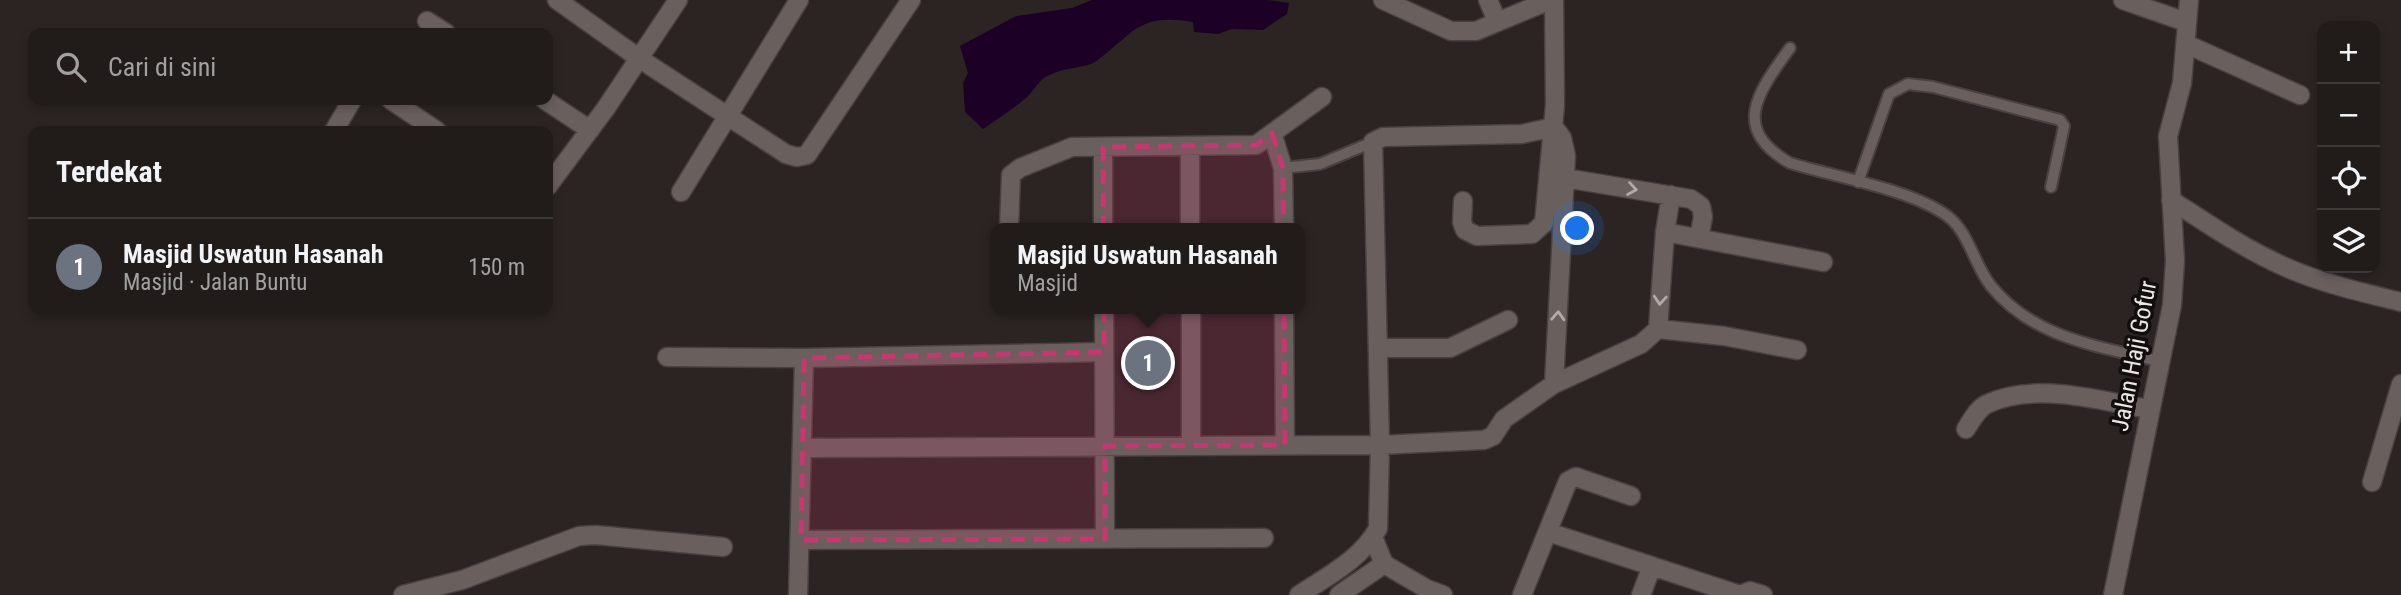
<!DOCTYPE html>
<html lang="id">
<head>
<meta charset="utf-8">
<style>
  body { margin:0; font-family:"Roboto Condensed",sans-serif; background:#2d2827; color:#f1f3f6 }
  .controls { position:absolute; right:21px; top:21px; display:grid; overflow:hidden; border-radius:14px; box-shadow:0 4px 10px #0003 }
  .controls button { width:63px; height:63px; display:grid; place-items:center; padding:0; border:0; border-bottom:2px solid #3e3939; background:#211b1a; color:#f1f3f6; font:35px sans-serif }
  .you { position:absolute; left:1578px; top:229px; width:24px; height:24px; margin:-18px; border:5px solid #fff; border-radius:50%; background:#1a73e8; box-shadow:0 0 0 10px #1a73e833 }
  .badge { display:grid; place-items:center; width:46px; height:46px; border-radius:50%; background:#0f766e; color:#fff; font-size:23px; font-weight:700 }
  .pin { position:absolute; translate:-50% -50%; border:4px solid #fff; box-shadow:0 2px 7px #0006 }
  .popup { position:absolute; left:990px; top:223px; width:315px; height:91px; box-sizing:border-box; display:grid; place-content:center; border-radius:14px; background:#211b1a; filter:drop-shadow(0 2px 5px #0005); font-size:23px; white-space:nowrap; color:#a2a1a2 }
  .popup b { font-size:26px; color:#f1f3f6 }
  .popup::after { content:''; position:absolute; left:50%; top:100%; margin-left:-14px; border:14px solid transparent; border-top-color:#211b1a }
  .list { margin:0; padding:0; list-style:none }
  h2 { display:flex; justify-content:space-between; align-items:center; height:91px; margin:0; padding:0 28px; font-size:30px }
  h2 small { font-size:23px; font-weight:400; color:#a2a1a2 }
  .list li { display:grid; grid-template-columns:46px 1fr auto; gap:21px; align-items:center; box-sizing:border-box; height:98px; padding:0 28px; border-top:2px solid #3e3939 }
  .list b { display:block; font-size:26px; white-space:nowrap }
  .list p { margin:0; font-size:23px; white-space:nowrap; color:#a2a1a2 }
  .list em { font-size:23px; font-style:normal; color:#a2a1a2 }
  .icon { flex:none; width:38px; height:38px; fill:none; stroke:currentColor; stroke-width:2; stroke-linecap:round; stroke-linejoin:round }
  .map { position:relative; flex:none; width:2401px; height:595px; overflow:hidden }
  .search { position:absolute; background:#211b1a; box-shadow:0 4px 10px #0003; left:28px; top:28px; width:525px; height:77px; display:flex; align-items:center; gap:18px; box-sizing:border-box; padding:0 24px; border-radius:14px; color:#a2a1a2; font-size:26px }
  .panel { position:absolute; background:#211b1a; box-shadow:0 4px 10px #0003; left:28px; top:126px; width:525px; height:189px; border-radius:14px }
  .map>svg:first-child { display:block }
  .water { fill:#1c0025 }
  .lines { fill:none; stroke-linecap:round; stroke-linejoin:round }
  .service-casing { stroke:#484140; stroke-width:14 }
  .minor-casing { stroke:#484140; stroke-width:21 }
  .tertiary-casing { stroke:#484140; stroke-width:21 }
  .service { stroke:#69605e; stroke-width:10 }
  .minor { stroke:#69605e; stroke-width:18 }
  .tertiary { stroke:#69605e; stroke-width:18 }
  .oneway { stroke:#b1aaa8 }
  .marked { fill:#c83770; fill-opacity:0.2; stroke:#c83770; stroke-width:5; stroke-dasharray:14 9; stroke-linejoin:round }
  .labels { text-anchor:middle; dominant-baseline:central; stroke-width:7; stroke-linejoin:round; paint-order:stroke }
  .street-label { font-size:24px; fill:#ece6e5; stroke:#120e0d }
</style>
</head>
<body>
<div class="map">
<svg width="2401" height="595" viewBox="0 0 2401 595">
  <rect width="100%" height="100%" fill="#2c2423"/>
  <!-- water -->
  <path class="water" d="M1092,0H1268L1289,3L1287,14L1263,30L1232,29L1218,34L1194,32L1193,22C1137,13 1135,33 1095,62C1086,68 1061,67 1044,78C1037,83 1033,92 1026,98C1013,109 997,119 983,129L965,112L963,83L968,73L960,46L1016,16L1072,8Z"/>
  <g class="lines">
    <defs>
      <path id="service" d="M1790,48C1758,92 1730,129 1790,163C1835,177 1909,189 1946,215C1969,231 1974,265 1991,286C2034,339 2099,346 2162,362
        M1283,168L1320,164L1373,142
        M1858,182L1889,94L1908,84L1933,87L2060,120L2064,126L2051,187"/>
      <path id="minor" d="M557,0L640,59L786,154L797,157L807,155L911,0
        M1383,0L1451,31H1476L1550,0
        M1488,0L1497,21
        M2123,0L2186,22
        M427,21L446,33
        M2186,44L2300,95
        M391,100L437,131
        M545,100L590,130
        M334,131L352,100
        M1272,133L1283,168L1284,228
        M1190,146V228
        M1103,147V228
        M1565,178L1691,199L1701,206L1703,217L1699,238
        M548,186L606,108L678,0
        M681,192L799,0
        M2171,200C2208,224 2243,248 2283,266C2320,283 2361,292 2401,302
        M1463,201L1462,222L1465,230L1477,236L1532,234L1544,223L1555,105L1554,0
        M1009,228L1011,175L1020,168L1072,147L1256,145L1322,97
        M1665,232L1823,262
        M1104,309L1105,539
        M1191,309V445
        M1284,309L1285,445
        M1658,329L1724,336L1797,350
        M1378,348H1450L1508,320
        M667,357L804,358L1104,352
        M1554,384L1566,156L1562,138L1556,130
        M1966,429C1972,420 1977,409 1987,404C2035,381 2100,401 2149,409
        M802,448L1380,445L1484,440L1493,436L1504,419L1554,384L1641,344L1658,329L1665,232L1671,195
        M2372,482L2401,384
        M1548,532L1740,595L1750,591L1763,595
        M1373,537L1384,564L1427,589L1443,595
        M801,540L1264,538
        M403,595L462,580L579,536L596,535L723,547
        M798,595L804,358
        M1299,595C1326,577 1363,558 1378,528L1380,445L1373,142L1383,137L1522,134L1554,127
        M1339,595L1384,564
        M1522,595L1568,481L1576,477L1631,496
        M1641,595L1652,566"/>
      <path id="tertiary" d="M2113,595L2172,305L2175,261L2168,136L2182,83L2189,0"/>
    </defs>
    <!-- service casing -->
    <use href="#service" class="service-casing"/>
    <!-- minor casing -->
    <use href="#minor" class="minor-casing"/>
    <!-- tertiary casing -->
    <use href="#tertiary" class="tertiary-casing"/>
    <!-- service -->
    <use href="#service" class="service"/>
    <!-- minor -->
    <use href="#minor" class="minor"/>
    <!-- tertiary -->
    <use href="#tertiary" class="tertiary"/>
  </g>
  <!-- one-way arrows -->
  <defs><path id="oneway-chevron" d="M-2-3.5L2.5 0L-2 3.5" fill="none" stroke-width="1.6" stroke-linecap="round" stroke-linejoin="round" transform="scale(1.75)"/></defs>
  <g class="oneway">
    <use href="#oneway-chevron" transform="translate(1632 189) rotate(9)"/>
    <use href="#oneway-chevron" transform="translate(1660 300) rotate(94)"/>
    <use href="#oneway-chevron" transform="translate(1558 316) rotate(-87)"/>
  </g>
  <!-- marked area -->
  <path class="marked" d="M1272,133L1283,168L1285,445L1105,446V539L801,540L804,358L1104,352L1103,147L1256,145Z"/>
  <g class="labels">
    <!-- street labels -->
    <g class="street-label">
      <text transform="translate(2134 356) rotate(-79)">Jalan Haji Gofur</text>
    </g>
  </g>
</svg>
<div class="controls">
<button>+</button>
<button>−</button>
<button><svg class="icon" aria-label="locate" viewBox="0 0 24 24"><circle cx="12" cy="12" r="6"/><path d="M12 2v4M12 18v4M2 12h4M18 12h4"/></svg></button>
<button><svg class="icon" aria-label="layers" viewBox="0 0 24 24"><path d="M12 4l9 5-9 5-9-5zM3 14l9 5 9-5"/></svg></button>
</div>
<div class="you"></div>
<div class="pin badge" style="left:1148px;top:363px;background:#6b7280">1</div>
<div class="popup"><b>Masjid Uswatun Hasanah</b>Masjid</div>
<div class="search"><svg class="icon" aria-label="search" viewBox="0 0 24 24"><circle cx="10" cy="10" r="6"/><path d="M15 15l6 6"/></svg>Cari di sini</div>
<section class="panel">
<h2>Terdekat<small></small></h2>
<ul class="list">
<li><span class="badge" style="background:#6b7280">1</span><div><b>Masjid Uswatun Hasanah</b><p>Masjid · Jalan Buntu</p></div><em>150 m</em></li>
</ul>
</section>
</div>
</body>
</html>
